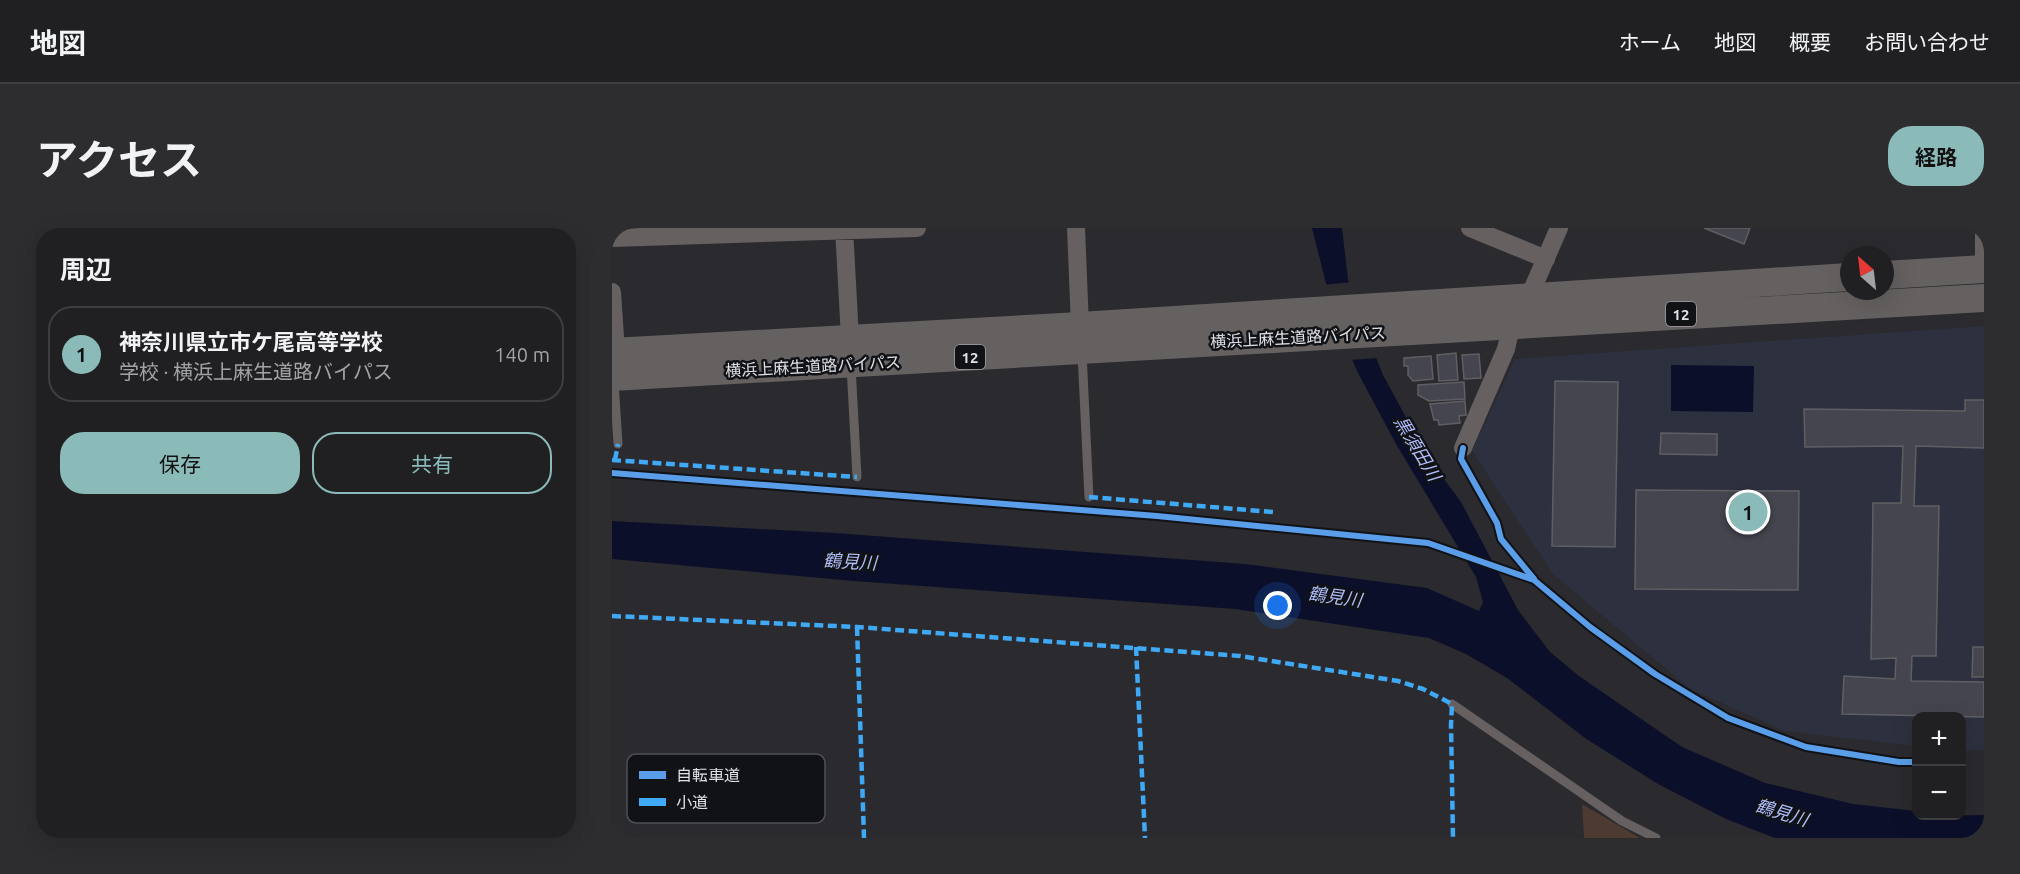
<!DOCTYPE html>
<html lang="ja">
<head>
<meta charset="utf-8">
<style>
  body { margin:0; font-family:Ubuntu,"Noto Sans JP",sans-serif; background:#2d2d30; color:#f1f3f6 }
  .controls { position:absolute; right:18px; bottom:18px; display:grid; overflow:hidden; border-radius:12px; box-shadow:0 6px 24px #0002 }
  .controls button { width:54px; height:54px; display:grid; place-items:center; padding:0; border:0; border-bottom:2px solid #3d3e41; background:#202023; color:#f1f3f6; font:30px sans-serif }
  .compass { position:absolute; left:1228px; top:18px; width:54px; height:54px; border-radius:50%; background:#202023; box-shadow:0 6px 24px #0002; rotate:332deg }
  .you { position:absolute; left:666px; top:378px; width:21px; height:21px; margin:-15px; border:4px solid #fff; border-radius:50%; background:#1a73e8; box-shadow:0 0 0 9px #1a73e833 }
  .badge { display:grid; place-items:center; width:39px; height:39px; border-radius:50%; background:#8bbbb9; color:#111; font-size:20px; font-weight:700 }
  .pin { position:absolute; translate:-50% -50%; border:3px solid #fff; box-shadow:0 2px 6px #0006 }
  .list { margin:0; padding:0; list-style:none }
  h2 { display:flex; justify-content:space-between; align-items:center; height:78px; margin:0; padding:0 24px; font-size:26px }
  h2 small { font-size:20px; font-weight:400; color:#a2a3a6 }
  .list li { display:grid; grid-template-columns:39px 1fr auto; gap:18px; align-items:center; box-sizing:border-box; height:96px; margin:0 12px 12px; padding:0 12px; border:2px solid #3d3e41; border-radius:24px }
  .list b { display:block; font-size:22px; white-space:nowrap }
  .list p { margin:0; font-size:20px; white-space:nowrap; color:#a2a3a6 }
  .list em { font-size:20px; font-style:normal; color:#a2a3a6 }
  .actions { display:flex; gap:12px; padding:18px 24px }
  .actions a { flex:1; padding:14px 0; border:2px solid #8bbbb9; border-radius:24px; text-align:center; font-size:21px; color:#8bbbb9 }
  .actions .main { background:#8bbbb9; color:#111 }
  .map { position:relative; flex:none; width:1372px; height:610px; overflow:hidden; border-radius:24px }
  header { display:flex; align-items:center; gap:36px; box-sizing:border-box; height:84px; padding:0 30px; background:#202023; border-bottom:2px solid #3d3e41 }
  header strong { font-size:28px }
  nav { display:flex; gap:33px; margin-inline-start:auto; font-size:21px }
  .intro { display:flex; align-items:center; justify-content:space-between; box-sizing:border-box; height:144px; padding:0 36px }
  h1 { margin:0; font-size:42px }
  .button { padding:15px 27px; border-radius:24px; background:#8bbbb9; color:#111; font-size:21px; font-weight:700 }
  main { display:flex; gap:36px; padding:0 36px }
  aside { flex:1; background:#202023; border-radius:24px; box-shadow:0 6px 24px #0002 }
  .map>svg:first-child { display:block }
  .built { fill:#2d303e }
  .green { fill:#4d3a30 }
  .water { fill:#0c0f2a }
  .pier { fill:#2a2a2f }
  .building { fill:#44454e; stroke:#5f5f63; stroke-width:1.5 }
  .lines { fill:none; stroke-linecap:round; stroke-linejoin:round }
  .service { stroke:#666160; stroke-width:9 }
  .minor { stroke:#666160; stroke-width:18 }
  .primary { stroke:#666161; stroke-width:28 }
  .quiet { stroke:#3fa9f5; stroke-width:4.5; stroke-dasharray:9 4.5; stroke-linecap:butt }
  .cycleway-casing { stroke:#111216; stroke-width:10 }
  .cycleway { stroke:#5a9eea; stroke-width:6 }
  .labels { text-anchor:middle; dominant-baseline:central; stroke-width:5; stroke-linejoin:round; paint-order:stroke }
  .shield { fill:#111216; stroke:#a1a2a8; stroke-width:1.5 }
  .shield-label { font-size:15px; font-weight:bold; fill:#dfe0e6 }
  .street-label { font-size:16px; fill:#dfe0e6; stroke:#111216 }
  .water-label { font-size:18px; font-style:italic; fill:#afbdfa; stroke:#111216 }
  .key { fill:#111216; stroke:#4f5054; stroke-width:1.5 }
  .key-label { font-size:16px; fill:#dfe0e6 }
</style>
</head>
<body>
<header>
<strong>地図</strong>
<nav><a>ホーム</a><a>地図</a><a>概要</a><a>お問い合わせ</a></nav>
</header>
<div class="intro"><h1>アクセス</h1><a class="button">経路</a></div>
<main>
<aside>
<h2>周辺<small></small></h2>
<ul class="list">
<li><span class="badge">1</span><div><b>神奈川県立市ケ尾高等学校</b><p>学校 · 横浜上麻生道路バイパス</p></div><em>140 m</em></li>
</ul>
<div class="actions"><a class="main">保存</a><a>共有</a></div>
</aside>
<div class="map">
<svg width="1372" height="610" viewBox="0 0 1372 610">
  <rect width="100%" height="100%" fill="#2a2a2f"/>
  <!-- built -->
  <path class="built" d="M1372,98V522L1350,523V488H1304V518L1173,503L1078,461L941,346L860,223L903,131Z"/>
  <!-- green -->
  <path class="green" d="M970,576L1028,610H972Z"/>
  <!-- water -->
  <path class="water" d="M700,0H730L736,51L747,87L771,147L815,228L849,274L906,382L938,424L967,448L1070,519L1153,555L1241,576L1304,583V588L1372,587V610H1163L1114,591L1046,556L973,510L895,450L854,426L817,410L623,381L242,353L0,331V293L223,305L633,336L815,360L867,383L871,374L864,349L784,216L745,143L723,91Z
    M1059,137L1142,138L1141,184L1059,183Z"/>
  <!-- pier -->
  <path class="pier" d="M740,54L750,86L767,130L737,132L720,93L710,57Z"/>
  <!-- building -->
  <path class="building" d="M1092,0H1138L1132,16Z
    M844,125L846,152L827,153L825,127Z
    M867,126L869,150L852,151L850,127Z
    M819,128L821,151L801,153L796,147V138H792V130Z
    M943,153L1006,154L1003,319L940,318Z
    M852,154L853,171L817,173L806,167V157Z
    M1353,172H1372V220L1304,218L1302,278H1327L1324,428H1300L1299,453L1372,454V489L1230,486L1232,448L1283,451L1284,430L1259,431L1261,275H1289L1291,218L1193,219L1192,181L1353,183Z
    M853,173L854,187L847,188L848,195L827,197L826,192H822L818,176Z
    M1049,205L1105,206V227L1048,226Z
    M1024,262L1187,263L1186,362L1023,361Z
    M1361,419H1372V449H1360Z"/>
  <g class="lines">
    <!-- service -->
    <path class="service" d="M470,125L477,269
      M239,138L245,249
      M2,153L6,216
      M840,476L1010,593L1044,610"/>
    <!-- minor -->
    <path class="minor" d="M232,0L238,110
      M464,0L468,98
      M858,0L934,31
      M1372,0V44
      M0,10L305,0
      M0,64L4,124
      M917,69L947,0
      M851,220L894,121L897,108L896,96"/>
    <!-- primary -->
    <path class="primary" d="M1273,47L1372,41
      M0,124L468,98L1237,49
      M0,149C457,124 915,95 1372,70"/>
    <!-- quiet -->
    <path class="quiet" d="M0,232L245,249
      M3,232L6,216
      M477,269L661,284
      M0,388L245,399L628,428L786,453L811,461L840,476L839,497L841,610
      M245,399L252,610
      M524,419L533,610"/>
    <defs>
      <path id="cycleway" d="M851,220L849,231L885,295L889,311L922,351
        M0,245L545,288L816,315L922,352L978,399L1043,446L1116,490L1194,519L1287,534H1304"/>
    </defs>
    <!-- cycleway casing -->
    <use href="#cycleway" class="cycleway-casing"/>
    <!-- cycleway -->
    <use href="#cycleway" class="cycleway"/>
  </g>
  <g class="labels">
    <!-- shield labels -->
    <g class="shield">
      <rect x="1054" y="74" width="30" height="24" rx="4.5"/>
      <rect x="343" y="117" width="30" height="24" rx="4.5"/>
    </g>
    <g class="shield-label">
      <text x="1069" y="86">12</text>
      <text x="358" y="129">12</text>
    </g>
    <!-- street labels -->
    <g class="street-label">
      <text transform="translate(686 109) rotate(-3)">横浜上麻生道路バイパス</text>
      <text transform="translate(201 138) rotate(-3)">横浜上麻生道路バイパス</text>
    </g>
    <!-- water labels -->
    <g class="water-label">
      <text transform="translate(806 220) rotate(59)">黒須田川</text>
      <text transform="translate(238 333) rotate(3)">鶴見川</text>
      <text transform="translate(723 368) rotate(8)">鶴見川</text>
      <text transform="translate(1170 584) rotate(17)">鶴見川</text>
    </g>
  </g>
  <!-- legend -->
  <rect x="15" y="526" width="198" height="69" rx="9" class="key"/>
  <rect x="27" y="543" width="27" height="8" fill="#5a9eea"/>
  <rect x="27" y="570" width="27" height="8" fill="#3fa9f5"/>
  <g class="key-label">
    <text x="64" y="553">自転車道</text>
    <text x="64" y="580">小道</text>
  </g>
</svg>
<div class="controls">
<button>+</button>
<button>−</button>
</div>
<svg class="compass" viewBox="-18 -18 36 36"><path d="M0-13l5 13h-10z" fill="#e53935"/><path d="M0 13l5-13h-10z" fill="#a2a3a6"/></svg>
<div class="you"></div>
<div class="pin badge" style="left:1136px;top:284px">1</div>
</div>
</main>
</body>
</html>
